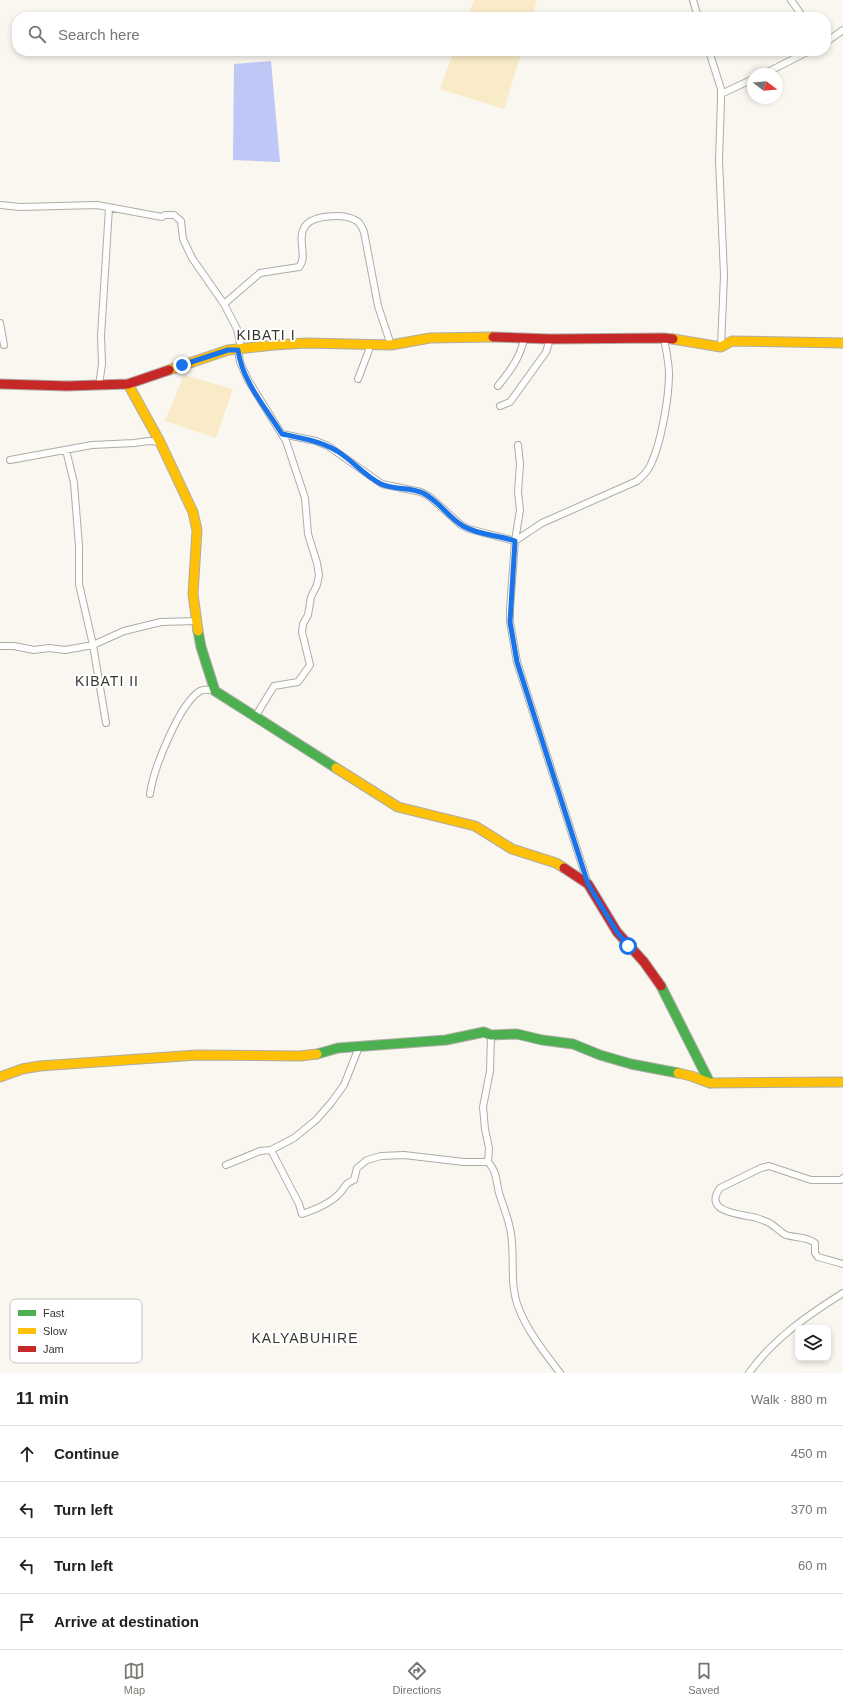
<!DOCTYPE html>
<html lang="en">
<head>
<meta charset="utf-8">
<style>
  body { margin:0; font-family:Arial,sans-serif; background:#f6f6f6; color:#202124 }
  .controls { position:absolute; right:12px; bottom:12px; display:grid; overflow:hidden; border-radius:8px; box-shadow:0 2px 6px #0003 }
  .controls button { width:36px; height:36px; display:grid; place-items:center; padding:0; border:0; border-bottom:1px solid #e0e0e0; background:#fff; color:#202124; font:20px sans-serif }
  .compass { position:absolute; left:747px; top:68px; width:36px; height:36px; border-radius:50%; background:#fff; box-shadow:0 2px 6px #0003; rotate:106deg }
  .stop { position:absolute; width:12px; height:12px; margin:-9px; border:3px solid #1a73e8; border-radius:50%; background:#fff }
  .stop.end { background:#1a73e8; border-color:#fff; box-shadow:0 1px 4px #0008 }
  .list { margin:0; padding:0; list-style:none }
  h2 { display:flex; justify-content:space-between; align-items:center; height:52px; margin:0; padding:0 16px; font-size:17px }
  h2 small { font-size:13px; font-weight:400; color:#757577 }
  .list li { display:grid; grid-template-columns:26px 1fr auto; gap:12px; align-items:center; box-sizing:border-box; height:56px; padding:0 16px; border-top:1px solid #e0e0e0 }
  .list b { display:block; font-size:15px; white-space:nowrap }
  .list em { font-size:13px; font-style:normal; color:#757577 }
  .icon { flex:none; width:22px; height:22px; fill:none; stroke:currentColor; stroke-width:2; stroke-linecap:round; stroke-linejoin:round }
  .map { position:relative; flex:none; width:843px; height:1373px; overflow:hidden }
  .search { position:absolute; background:#fff; box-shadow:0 2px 6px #0003; left:12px; right:12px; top:12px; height:44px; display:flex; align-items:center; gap:10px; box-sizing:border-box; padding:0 14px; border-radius:16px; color:#757577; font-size:15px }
  .sheet { height:276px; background:#fff }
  nav { display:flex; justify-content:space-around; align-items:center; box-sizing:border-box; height:56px; border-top:1px solid #e0e0e0; background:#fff; font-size:11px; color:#757577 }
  nav a { display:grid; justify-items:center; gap:2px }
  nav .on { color:#7b7a74 }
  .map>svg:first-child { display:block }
  .green { fill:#f9ebc8 }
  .water { fill:#bfc7f7 }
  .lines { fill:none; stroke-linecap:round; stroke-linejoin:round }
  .street-casing { stroke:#aeaca7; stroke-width:8 }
  .fast-casing { stroke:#aeaca7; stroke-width:11 }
  .slow-casing { stroke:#aeaca7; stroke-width:11 }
  .jam-casing { stroke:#aeaca7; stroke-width:11 }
  .street { stroke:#fefefd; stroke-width:6 }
  .fast { stroke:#4caf50; stroke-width:9 }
  .slow { stroke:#ffc107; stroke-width:9 }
  .jam { stroke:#c62828; stroke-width:9 }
  .route { stroke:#1a73e8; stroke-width:5 }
  .labels { text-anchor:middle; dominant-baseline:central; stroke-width:4; stroke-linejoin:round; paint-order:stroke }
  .quarter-label { font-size:14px; letter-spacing:1px; fill:#373631; stroke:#fff }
  .key { fill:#fff; stroke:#c3c3c1; stroke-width:1 }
  .key-label { font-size:11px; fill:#373631 }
</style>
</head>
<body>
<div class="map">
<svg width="843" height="1373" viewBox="0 0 843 1373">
  <rect width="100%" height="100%" fill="#faf7f0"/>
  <!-- green -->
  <path class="green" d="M474,0H537L532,17H467Z
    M454,51H522L504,109L440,89Z
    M184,375L233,389L216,438L165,421Z"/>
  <!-- water -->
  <path class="water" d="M271,61L280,162L233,160L234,64Z"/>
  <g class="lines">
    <defs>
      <path id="street" d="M693,0L698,17
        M791,0L803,17
        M826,42L843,30
        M709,51L721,89V99L719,160L724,275L721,347
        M764,74L809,51
        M721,94L753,79
        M0,205L20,207L97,205L162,217L165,215H174L181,221L183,239L192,258L224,304L237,329L241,348
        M224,304L260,273L299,267C308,256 297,241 304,228C310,215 344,213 355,220C360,222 362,227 364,232L378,306L391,345
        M0,323L4,345
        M238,350L240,362L248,380L286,441L305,498L308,534L317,563L319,575L317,585L311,597L308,615L303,624L302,632L310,665L298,682L274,686L255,717
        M358,379L369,350V344
        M99,385L102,364L101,336L109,208
        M498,386C509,372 522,356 524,337
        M500,406L510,402L546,352L550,339
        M282,434L316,441L328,446L382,484L421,492L430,497L461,525L469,529L515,541L542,523L637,481C643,476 648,471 651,464C661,443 669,398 669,374C669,363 666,350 664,338
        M518,445L520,464L518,492L520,510L515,541L510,609V622L517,662L588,884
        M10,460L92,445L134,443L149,441L160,442
        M0,646H14L34,650L49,648L65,650L93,645L79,584V546L74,483L66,450
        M106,723L93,645L124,631L161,622L196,621
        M150,794C153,770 179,704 200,691C205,689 211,690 215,691
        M491,1035L490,1071L483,1107L485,1129L489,1148L488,1162C497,1171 496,1181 499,1193C503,1206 509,1219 511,1234C515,1258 509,1285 519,1309C528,1332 545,1353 560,1373
        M271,1150L299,1204L302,1214C314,1210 329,1204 338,1195C346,1188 343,1184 354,1180L357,1168L367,1160L381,1156L404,1155L464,1162H488
        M226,1165L260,1151L271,1150L294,1138L316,1120L331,1103L344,1085L359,1047
        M843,1178L841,1180H811L769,1166L761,1168L720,1188C702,1213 742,1214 757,1218C761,1220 767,1221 771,1224C776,1227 780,1232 786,1235C795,1238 806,1236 815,1243V1253L818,1257L843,1264
        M749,1373C773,1339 808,1315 843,1293"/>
      <path id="fast" d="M198,631L201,647L215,691L336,768
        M661,986L710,1083
        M317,1054L338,1048L446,1040L484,1032L491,1035L517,1034L542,1040L573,1044L600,1055L631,1064L678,1073"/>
      <path id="slow" d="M673,339L721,347L732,341L843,343
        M169,370L228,350L274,345L306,343L391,345L430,338L493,337
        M128,384L160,442L193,512L197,530L193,594L198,631
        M336,768L398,807L475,826L512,849L556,863L564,868
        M678,1073L691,1076L710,1083L843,1082
        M0,1077L22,1069L40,1066L197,1055L300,1056L317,1054"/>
      <path id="jam" d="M493,337L550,339L664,338L673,339
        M0,384L67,386L128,384L169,370
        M564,868L588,884L617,932L644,962L661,986"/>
    </defs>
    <!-- street casing -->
    <use href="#street" class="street-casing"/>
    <!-- fast casing -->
    <use href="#fast" class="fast-casing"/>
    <!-- slow casing -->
    <use href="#slow" class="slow-casing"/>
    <!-- jam casing -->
    <use href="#jam" class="jam-casing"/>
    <!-- street -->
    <use href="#street" class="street"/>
    <!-- fast -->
    <use href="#fast" class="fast"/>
    <!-- slow -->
    <use href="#slow" class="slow"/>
    <!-- jam -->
    <use href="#jam" class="jam"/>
  </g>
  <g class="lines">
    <!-- route -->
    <path class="route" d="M182,365L228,350H238C242,381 266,408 282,434C301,438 320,441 337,451C353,461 365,476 381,484C394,490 410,487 423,493C439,501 448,517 463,526C478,535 498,535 515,541L510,622L517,662L588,884L617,932L628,946"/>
  </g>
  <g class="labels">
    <!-- quarter labels -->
    <g class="quarter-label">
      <text x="266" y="335">KIBATI I</text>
      <text x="107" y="681">KIBATI II</text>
      <text x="305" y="1338">KALYABUHIRE</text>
    </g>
  </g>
  <!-- legend -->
  <rect x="10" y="1299" width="132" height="64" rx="6" class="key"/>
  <rect x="18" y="1310" width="18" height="6" fill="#4caf50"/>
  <rect x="18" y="1328" width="18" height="6" fill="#ffc107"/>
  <rect x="18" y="1346" width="18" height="6" fill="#c62828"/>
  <g class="key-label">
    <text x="43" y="1317">Fast</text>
    <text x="43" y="1335">Slow</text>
    <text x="43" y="1353">Jam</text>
  </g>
</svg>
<div class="controls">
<button><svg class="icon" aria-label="layers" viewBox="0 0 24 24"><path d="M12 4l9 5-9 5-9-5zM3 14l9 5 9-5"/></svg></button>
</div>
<svg class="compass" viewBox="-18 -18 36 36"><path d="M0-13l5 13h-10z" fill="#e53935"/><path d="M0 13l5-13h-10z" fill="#757577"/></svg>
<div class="stop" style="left:628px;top:946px"></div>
<div class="stop end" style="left:182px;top:365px"></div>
<div class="search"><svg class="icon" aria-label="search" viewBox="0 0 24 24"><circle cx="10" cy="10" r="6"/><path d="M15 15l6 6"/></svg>Search here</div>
</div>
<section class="sheet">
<h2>11 min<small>Walk · 880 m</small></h2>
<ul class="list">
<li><svg class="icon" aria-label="ahead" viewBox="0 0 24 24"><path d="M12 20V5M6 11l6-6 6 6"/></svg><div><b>Continue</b></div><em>450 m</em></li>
<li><svg class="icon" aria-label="left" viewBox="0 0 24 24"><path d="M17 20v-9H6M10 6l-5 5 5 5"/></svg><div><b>Turn left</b></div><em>370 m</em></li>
<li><svg class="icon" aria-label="left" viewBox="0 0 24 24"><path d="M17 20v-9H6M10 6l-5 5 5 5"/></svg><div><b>Turn left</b></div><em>60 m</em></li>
<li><svg class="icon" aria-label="arrive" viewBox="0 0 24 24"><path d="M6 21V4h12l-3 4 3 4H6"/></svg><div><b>Arrive at destination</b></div></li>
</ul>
</section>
<nav>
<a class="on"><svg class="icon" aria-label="map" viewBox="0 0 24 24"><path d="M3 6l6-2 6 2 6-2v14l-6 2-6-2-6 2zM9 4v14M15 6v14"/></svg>Map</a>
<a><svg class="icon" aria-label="directions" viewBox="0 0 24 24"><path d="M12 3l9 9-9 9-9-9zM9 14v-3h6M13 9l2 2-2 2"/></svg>Directions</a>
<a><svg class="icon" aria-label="saved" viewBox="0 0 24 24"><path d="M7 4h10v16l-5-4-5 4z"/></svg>Saved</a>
</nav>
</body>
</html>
